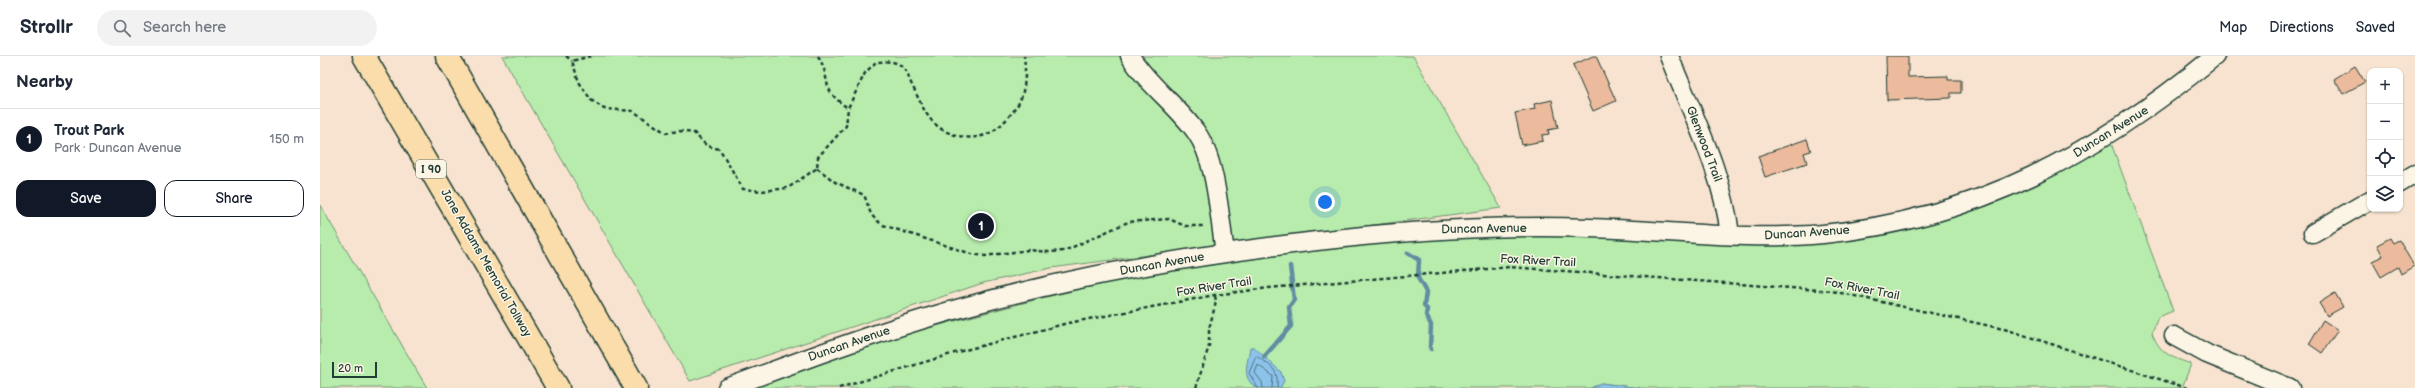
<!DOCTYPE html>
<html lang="en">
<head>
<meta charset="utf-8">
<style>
  body { margin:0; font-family:"Balsamiq Sans",sans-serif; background:#f2f2f3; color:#1f2937 }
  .controls { position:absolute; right:12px; top:12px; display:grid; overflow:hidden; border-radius:8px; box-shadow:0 1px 3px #0004 }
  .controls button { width:36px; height:36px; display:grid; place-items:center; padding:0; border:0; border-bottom:1px solid #e0e1e3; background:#fff; color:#1f2937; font:20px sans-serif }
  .scale { position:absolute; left:12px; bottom:10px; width:45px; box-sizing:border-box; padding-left:4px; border:2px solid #1f3d34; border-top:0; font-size:11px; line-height:14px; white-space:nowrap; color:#1f3d34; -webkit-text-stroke:3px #fcf5e5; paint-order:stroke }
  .you { position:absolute; left:1005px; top:146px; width:14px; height:14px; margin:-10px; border:3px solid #fff; border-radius:50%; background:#1a73e8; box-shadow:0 0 0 6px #1a73e833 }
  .badge { display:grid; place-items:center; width:26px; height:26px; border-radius:50%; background:#111827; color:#fff; font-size:13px; font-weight:700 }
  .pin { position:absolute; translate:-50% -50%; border:2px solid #fff; box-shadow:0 1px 4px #0006 }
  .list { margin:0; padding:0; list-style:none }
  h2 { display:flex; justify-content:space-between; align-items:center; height:52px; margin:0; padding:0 16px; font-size:17px }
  h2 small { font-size:13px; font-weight:400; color:#747a83 }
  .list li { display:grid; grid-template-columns:26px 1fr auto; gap:12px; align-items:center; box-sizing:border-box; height:60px; padding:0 16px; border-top:1px solid #e0e1e3 }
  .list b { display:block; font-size:15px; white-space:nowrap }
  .list p { margin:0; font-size:13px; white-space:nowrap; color:#747a83 }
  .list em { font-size:13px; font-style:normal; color:#747a83 }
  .actions { display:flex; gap:8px; padding:12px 16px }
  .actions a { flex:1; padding:9px 0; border:1px solid #111827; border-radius:12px; text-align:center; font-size:14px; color:#111827 }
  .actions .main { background:#111827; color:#fff }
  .icon { flex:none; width:22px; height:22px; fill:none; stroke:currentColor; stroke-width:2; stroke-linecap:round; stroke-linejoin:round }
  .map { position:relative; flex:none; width:2095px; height:332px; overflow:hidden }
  header { display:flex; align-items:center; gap:24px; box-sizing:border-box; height:56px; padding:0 20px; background:#fff; border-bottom:1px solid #e0e1e3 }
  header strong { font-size:19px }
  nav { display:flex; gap:22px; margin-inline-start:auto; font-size:14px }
  .search { width:280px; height:36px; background:#f2f2f3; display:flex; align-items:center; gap:10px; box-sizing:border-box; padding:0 14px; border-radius:22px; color:#747a83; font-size:15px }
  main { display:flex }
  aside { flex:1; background:#fff }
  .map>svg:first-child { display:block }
  .green { fill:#b8ecad; stroke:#6c9470 }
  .water { fill:#8dc3eb; stroke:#618da2 }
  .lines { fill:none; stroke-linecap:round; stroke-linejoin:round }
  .shore { stroke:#4b737d; stroke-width:1 }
  .stream { stroke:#618da2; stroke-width:4.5 }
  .building { fill:#ecba9d; stroke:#1f3d34 }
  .minor-casing { stroke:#1f3d34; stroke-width:21 }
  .highway-casing { stroke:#1f3d34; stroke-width:25 }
  .path { stroke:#1f3d34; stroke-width:2.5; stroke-dasharray:4 3; stroke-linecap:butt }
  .minor { stroke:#fcf5e5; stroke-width:18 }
  .highway { stroke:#faddab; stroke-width:22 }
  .labels { text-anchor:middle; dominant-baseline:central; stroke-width:3; stroke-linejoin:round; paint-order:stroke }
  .shield { fill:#fcf5e5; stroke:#617469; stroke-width:1 }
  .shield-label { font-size:11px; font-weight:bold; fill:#1f3d34 }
  .street-label { font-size:12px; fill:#1f3d34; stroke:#fcf5e5 }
</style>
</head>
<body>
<header>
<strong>Strollr</strong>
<div class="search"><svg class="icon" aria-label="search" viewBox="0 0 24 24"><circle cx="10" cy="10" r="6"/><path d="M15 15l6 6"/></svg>Search here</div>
<nav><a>Map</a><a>Directions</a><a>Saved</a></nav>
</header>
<main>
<aside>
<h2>Nearby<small></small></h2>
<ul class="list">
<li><span class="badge">1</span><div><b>Trout Park</b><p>Park · Duncan Avenue</p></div><em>150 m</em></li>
</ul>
<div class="actions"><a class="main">Save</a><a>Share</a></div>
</aside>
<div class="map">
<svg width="2095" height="332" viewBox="0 0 2095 332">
  <rect width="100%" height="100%" fill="#f7e3cf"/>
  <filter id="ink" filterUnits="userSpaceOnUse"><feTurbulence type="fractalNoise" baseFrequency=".025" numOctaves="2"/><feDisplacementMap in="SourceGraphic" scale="8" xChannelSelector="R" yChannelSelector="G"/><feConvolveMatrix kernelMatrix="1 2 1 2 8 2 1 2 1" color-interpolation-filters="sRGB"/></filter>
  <g filter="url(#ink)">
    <!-- green -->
    <path class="green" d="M182,0H1093L1181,152L731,212L663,227L370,325Z
      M1791,87L1853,255L1838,261L1832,277C1840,298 1851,301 1871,308L1862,332H1320L1281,327L1271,332H433L574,281L722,242L808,222L966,197L1094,183L1259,178L1579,174C1655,157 1723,125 1791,87Z
      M0,149L107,332H0Z"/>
    <!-- water -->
    <path class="water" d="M930,291H934L961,316L964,325L960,332H937C920,322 928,307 930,291Z
      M1281,327L1320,332H1271Z"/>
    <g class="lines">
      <!-- shore -->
      <path class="shore" d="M938,332L929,317L936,300C952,311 959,313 957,332
        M943,332L942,326L935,317L938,309L953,320L952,332"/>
      <!-- stream -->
      <path class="stream" d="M1088,197L1099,204L1098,222L1106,236L1104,250L1107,253L1106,259L1111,269L1110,291L1111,293
        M944,301L971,270L969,251L974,244L970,210"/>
    </g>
    <!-- building -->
    <path class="building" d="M1273,0H1276L1296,45L1273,55L1253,9Z
      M1566,0H1588V21L1628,20V24H1641V37H1631V42L1567,44Z
      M2035,10L2045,26L2023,38L2014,23Z
      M1232,44L1238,72L1228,74L1229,78L1222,79L1223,85L1202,89L1195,57L1215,53L1214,48Z
      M1487,83L1491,95L1484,97L1487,107L1445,121L1438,100Z
      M2070,182L2073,187L2079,184L2094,210L2081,218L2078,211L2061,221L2052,205L2063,200L2057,189Z
      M2015,237L2023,251L2007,260L1999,247Z
      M2003,264L2018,274L2002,297L1989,288Z"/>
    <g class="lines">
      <defs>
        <path id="minor" d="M810,0C828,29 856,48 876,76C897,105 899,161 905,196
          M1349,0C1372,58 1403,116 1410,179
          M2080,127L2095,118
          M1993,177L2050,144
          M1854,280L1887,298L1970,332
          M407,332C490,301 573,270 659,247C784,213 914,193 1043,180C1118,173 1194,169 1269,172C1347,174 1426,185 1503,178C1657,163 1777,97 1895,0"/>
        <path id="highway" d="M44,0L238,332
          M127,0L316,332"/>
      </defs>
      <!-- minor casing -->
      <use href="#minor" class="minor-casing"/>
      <!-- highway casing -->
      <use href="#highway" class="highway-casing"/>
      <!-- path -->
      <path class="path" d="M246,0L252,5
        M271,0L252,5L259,26L271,44L284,53L313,55L346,77L359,75L374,77L387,90L399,93L402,97L423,133L442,135L468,132L497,112L498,101L526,70L528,52L545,17L556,6C564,6 573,4 580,9C586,13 588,20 591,27C605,55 610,76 645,81C668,84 682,70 695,53C706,39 706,16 704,0
        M498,0C513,25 498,32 528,52
        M497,112L515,126L544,139C551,155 547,158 563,169L652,198L665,200L708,194L728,196L744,195L808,166L849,163L865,170H885
        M519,332L638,296L748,267L895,239L948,232L1190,211L1512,235L1688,274L1867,332
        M876,332L889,290V273L896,246L895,239"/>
      <!-- minor -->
      <use href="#minor" class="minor"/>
      <!-- highway -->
      <use href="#highway" class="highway"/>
    </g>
  </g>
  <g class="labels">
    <!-- shield labels -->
    <rect class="shield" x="96" y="104" width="30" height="18" rx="3"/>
    <g class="shield-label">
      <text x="111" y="113">I 90</text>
    </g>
    <!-- street labels -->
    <g class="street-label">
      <text transform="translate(1791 76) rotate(-32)">Duncan Avenue</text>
      <text transform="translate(1384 88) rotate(69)">Glenwood Trail</text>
      <text transform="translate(1164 173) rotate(-1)">Duncan Avenue</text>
      <text transform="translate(1487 177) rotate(-4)">Duncan Avenue</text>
      <text transform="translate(1218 205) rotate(3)">Fox River Trail</text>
      <text transform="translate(166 207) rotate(60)">Jane Addams Memorial Tollway</text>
      <text transform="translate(842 208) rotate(-10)">Duncan Avenue</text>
      <text transform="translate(894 231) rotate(-9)">Fox River Trail</text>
      <text transform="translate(1542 233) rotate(11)">Fox River Trail</text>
      <text transform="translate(529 288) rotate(-19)">Duncan Avenue</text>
    </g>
  </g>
</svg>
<div class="controls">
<button>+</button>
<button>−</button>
<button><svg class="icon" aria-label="locate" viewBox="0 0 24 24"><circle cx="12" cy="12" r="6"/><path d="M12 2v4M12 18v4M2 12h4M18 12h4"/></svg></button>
<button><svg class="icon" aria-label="layers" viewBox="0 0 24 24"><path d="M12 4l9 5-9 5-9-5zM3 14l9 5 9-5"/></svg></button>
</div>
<div class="scale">20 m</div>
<div class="you"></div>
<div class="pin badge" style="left:661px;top:170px">1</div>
</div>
</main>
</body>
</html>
